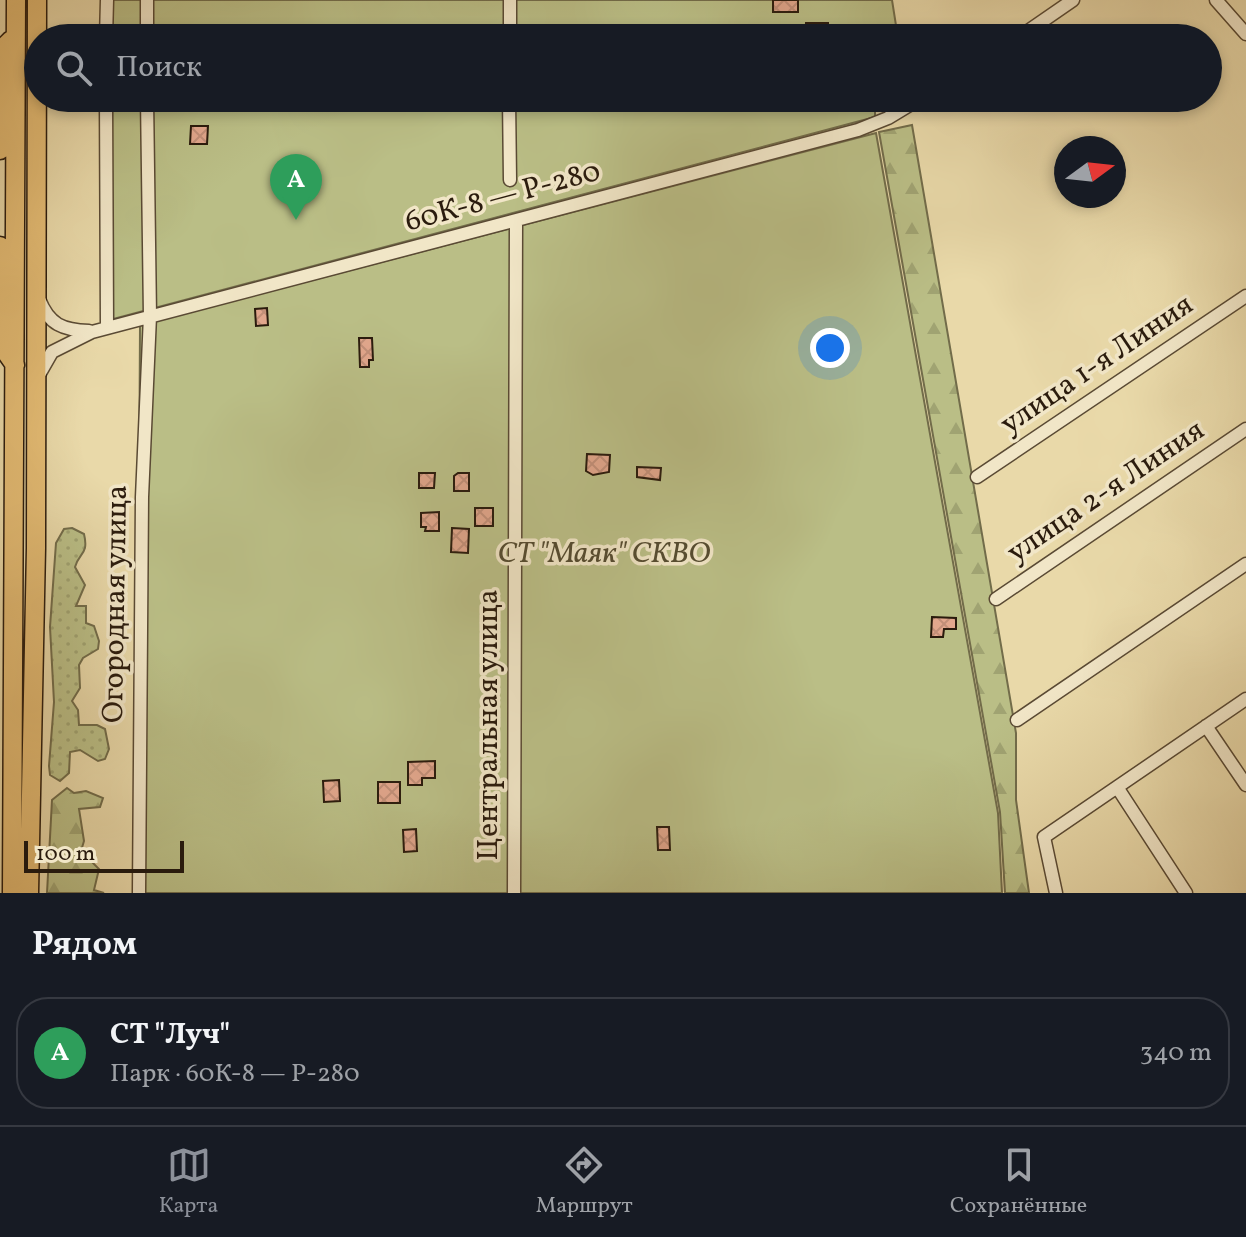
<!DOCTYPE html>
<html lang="ru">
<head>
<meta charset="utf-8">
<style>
  body { margin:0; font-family:Vollkorn,serif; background:#20242c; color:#f1f3f6 }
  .compass { position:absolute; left:1054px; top:136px; width:72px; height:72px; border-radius:50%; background:#171b24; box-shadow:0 4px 12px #0003; rotate:75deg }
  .scale { position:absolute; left:24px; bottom:20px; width:160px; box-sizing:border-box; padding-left:8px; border:4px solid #2a1b0d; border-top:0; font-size:22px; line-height:28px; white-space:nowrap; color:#2a1b0d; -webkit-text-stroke:6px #f1e6c7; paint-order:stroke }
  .you { position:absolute; left:830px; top:348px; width:28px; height:28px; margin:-20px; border:6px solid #fff; border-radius:50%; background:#1a73e8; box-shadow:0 0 0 12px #1a73e833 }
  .badge { display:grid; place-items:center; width:52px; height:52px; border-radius:50%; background:#8c9099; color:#fff; font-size:26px; font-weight:700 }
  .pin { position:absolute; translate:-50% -66px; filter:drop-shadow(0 2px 4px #0008) }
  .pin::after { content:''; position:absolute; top:42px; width:28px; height:24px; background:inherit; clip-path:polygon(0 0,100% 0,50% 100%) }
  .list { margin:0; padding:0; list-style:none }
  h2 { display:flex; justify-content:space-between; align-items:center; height:104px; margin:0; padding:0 32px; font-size:34px }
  h2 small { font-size:26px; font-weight:400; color:#9ea1a6 }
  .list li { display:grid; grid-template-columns:52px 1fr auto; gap:24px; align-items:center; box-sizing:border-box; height:112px; margin:0 16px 16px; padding:0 16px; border:2px solid #363941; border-radius:32px }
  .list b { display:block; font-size:30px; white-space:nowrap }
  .list p { margin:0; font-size:26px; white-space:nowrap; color:#9ea1a6 }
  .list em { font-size:26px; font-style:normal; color:#9ea1a6 }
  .icon { flex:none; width:44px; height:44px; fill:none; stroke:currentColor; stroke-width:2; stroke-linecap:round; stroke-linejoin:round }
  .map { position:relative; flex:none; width:1246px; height:893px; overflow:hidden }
  .search { position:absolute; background:#171b24; box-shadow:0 4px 12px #0003; left:24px; right:24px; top:24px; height:88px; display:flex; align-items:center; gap:20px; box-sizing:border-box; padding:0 28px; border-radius:44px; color:#9ea1a6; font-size:30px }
  .sheet { height:232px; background:#171b24 }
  nav { display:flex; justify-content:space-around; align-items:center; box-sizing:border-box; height:112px; border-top:2px solid #363941; background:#171b24; font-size:22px; color:#9ea1a6 }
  nav a { display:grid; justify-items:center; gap:4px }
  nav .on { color:#8c9099 }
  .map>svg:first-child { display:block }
  .grass { fill:url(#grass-dots); stroke:#726c4a; stroke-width:2 }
  .forest { fill:url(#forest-firs); stroke:#726c4a; stroke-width:2 }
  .garden { fill:#babe86; stroke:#726c4a; stroke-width:2 }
  .building { fill:url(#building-cross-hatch); stroke:#2a1b0d; stroke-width:2 }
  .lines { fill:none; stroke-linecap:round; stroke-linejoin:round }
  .minor-casing { stroke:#5a4a34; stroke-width:15 }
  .highway-casing { stroke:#2a1b0d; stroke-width:21 }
  .minor { stroke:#f1e6c7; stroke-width:12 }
  .highway { stroke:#e4bc74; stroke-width:18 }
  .labels { text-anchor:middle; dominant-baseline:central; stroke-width:7; stroke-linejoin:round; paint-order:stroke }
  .street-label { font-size:30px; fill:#2a1b0d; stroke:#f1e6c7 }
  .park-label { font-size:30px; font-style:italic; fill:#554c31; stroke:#f1e6c7 }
</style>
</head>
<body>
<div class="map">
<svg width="1246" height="893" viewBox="0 0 1246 893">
  <defs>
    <pattern id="grass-dots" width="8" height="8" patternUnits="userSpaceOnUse" patternTransform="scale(2)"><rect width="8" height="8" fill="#babe86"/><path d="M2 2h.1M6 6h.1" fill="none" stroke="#a0a372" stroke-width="1.8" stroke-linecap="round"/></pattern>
    <pattern id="forest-firs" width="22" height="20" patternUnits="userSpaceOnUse" patternTransform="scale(2)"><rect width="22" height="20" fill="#babe86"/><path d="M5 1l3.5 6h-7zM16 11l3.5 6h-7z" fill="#a0a372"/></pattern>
    <pattern id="building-cross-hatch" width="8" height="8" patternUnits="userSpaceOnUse" patternTransform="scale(2)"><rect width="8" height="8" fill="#e2a78d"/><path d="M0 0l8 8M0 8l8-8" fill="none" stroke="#c28f78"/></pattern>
  </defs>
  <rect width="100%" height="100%" fill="#e9d9a9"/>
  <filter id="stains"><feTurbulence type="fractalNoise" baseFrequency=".0025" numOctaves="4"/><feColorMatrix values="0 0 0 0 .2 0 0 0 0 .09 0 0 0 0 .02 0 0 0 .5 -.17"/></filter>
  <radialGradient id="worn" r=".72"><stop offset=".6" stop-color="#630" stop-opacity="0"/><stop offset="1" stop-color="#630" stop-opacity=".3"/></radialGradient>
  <!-- grass -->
  <path class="grass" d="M72,528L84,534C89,555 79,552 75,567L85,585L76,606H86V623L94,626L99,641L98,649L83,658L79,665L80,688L72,701L78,710L79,725H97L105,729L109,749L105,759L98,761L80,750L70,752L69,773L60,781L50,775L49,766L54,702L50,627L56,543L64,529Z"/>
  <!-- forest -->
  <path class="forest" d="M912,125L1016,733V800L1029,893H1005L1000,812L879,132Z
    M67,788L74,793L86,791L103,798L100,807L79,809L84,841L81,851L99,869L94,890L104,893H47L52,800Z"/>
  <!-- garden -->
  <path class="garden" d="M103,0H892L898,38H103Z
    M103,98H893L875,109V117L102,322Z
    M876,133L998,813L1002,893H137L140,325Z"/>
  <!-- building -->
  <path class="building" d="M773,0H798V12H773Z
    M806,23H828V38H805Z
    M191,126H208L207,144H190Z
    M267,308L268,325L256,326L255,309Z
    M359,338H372L373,360H369V367H360Z
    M587,454L610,455L609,472L593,475L586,471Z
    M637,467L661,468L660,480L637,477Z
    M419,473H435L434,488H419Z
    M458,473H469V491H454V476Z
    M475,508H493V526H475Z
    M439,512V531H425L426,527H421V513Z
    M452,528L469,529L468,553L451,552Z
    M932,617L956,618V629H944L943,637H931Z
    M435,761V778H422V785H408V762Z
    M339,780L340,801L324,802L323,781Z
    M378,782H400V803H378Z
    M657,827H669L670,850H658Z
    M416,829L417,851L404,852L403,830Z"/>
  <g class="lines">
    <defs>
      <path id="minor" d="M1216,0L1246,34
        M106,38L107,0
        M147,38V0
        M510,38V0
        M1018,38L1073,0
        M106,98L107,327
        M509,98L510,180
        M39,299C49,325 63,330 89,331
        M40,373L52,352L92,332L858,130L888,118L921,98
        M977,477L1246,296
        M996,599L1246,429
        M1017,720L1246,564
        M1206,726L1246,785
        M1117,787L1186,893
        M139,893L142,497L150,316L147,98
        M514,893L516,222
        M1056,893L1044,837L1246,699"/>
      <path id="highway" d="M0,150L3,48L11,40
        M0,246L1,345L15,365
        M12,893L16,0
        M29,893L36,548L37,0"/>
    </defs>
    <!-- minor casing -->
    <use href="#minor" class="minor-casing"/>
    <!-- highway casing -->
    <use href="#highway" class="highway-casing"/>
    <!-- minor -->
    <use href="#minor" class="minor"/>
    <!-- highway -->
    <use href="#highway" class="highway"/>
  </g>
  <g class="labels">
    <!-- street labels -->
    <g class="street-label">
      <text transform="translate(503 197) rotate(-15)">60К-8 — Р-280</text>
      <text transform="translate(1097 365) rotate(-34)">улица 1-я Линия</text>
      <text transform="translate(1106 492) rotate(-34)">улица 2-я Линия</text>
      <text transform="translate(116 604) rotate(-89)">Огородная улица</text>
      <text transform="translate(489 725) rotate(-90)">Центральная улица</text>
    </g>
    <!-- park labels -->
    <g class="park-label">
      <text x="604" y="554">СТ "Маяк" СКВО</text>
    </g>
  </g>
  <rect width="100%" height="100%" filter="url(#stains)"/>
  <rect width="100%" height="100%" fill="url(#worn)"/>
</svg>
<svg class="compass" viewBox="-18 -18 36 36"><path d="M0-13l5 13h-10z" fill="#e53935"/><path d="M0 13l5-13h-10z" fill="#9ea1a6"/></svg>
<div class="scale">100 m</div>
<div class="you"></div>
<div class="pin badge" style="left:296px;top:220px;background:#2e9e5b">A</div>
<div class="search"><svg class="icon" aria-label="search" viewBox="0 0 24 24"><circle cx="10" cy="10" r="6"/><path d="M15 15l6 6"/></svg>Поиск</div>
</div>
<section class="sheet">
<h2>Рядом<small></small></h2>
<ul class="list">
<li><span class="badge" style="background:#2e9e5b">A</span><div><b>СТ &quot;Луч&quot;</b><p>Парк · 60К-8 — Р-280</p></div><em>340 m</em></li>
</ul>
</section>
<nav>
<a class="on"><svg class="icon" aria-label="map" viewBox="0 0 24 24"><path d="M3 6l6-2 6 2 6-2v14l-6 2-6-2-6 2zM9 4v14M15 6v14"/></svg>Карта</a>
<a><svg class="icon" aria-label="directions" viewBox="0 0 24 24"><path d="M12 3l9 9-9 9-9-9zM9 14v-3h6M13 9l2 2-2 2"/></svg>Маршрут</a>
<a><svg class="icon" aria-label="saved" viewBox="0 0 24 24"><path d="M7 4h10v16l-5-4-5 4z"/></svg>Сохранённые</a>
</nav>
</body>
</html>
